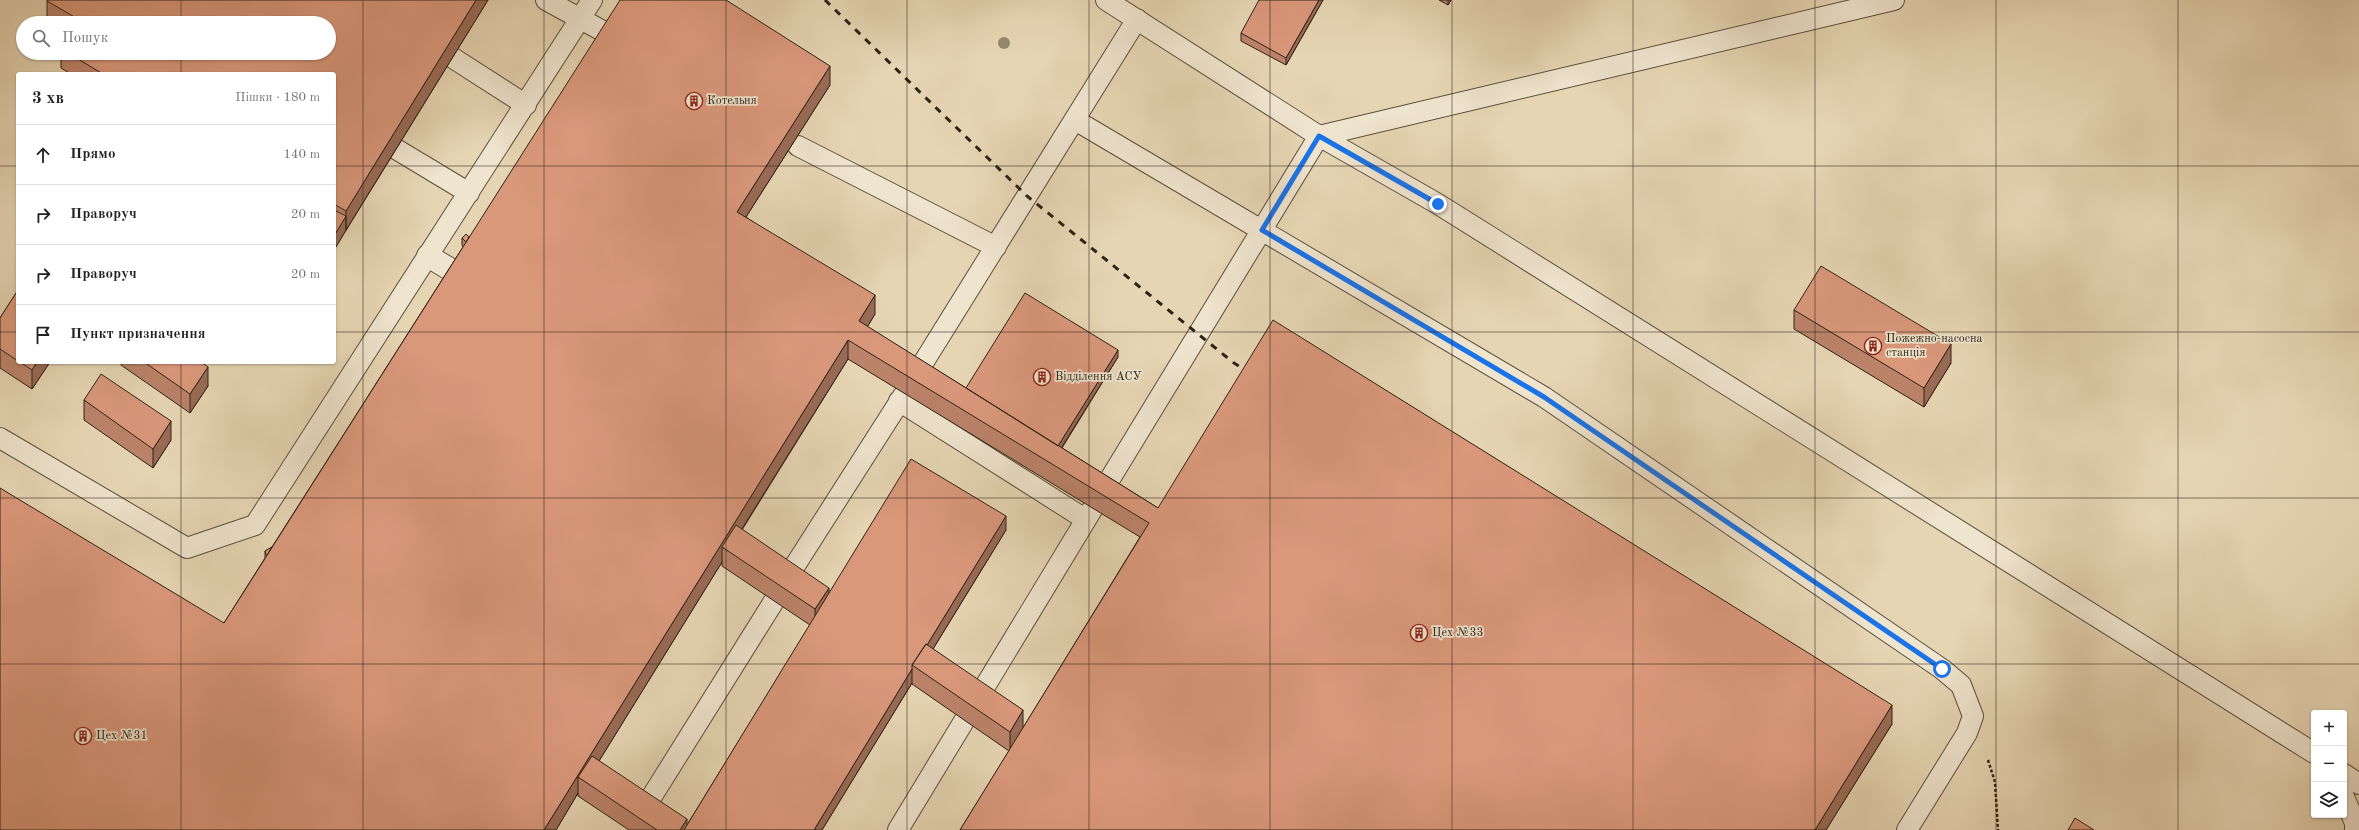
<!DOCTYPE html>
<html lang="uk">
<head>
<meta charset="utf-8">
<style>
  body { margin:0; font-family:"Old Standard TT",serif; background:#f6f6f6; color:#222 }
  .controls { position:absolute; right:12px; bottom:12px; display:grid; overflow:hidden; border-radius:4px; box-shadow:0 1px 3px #0004 }
  .controls button { width:36px; height:36px; display:grid; place-items:center; padding:0; border:0; border-bottom:1px solid #e0e0e0; background:#fff; color:#222; font:20px sans-serif }
  .stop { position:absolute; width:12px; height:12px; margin:-9px; border:3px solid #1a73e8; border-radius:50%; background:#fff }
  .stop.end { background:#1a73e8; border-color:#fff; box-shadow:0 1px 4px #0008 }
  .list { margin:0; padding:0; list-style:none }
  h2 { display:flex; justify-content:space-between; align-items:center; height:52px; margin:0; padding:0 16px; font-size:17px }
  h2 small { font-size:13px; font-weight:400; color:#767676 }
  .list li { display:grid; grid-template-columns:26px 1fr auto; gap:12px; align-items:center; box-sizing:border-box; height:60px; padding:0 16px; border-top:1px solid #e0e0e0 }
  .list b { display:block; font-size:15px; white-space:nowrap }
  .list em { font-size:13px; font-style:normal; color:#767676 }
  .icon { flex:none; width:22px; height:22px; fill:none; stroke:currentColor; stroke-width:2; stroke-linecap:round; stroke-linejoin:round }
  .map { position:relative; flex:none; width:2359px; height:830px; overflow:hidden }
  .search { position:absolute; background:#fff; box-shadow:0 1px 3px #0004; left:16px; top:16px; width:320px; height:44px; display:flex; align-items:center; gap:10px; box-sizing:border-box; padding:0 14px; border-radius:22px; color:#767676; font-size:15px }
  .panel { position:absolute; background:#fff; box-shadow:0 1px 3px #0004; left:16px; top:72px; width:320px; height:292px; border-radius:4px }
  .map>svg:first-child { display:block }
  .lines { fill:none; stroke-linecap:round; stroke-linejoin:round }
  .service-casing { stroke:#5b503d; stroke-width:22 }
  .pedestrian-casing { stroke:#5b503d; stroke-width:24 }
  .path { stroke:#2d2316; stroke-width:2.5; stroke-dasharray:3 2; stroke-linecap:butt }
  .service { stroke:#efe4ce; stroke-width:20 }
  .pedestrian { stroke:#efe4ce; stroke-width:22 }
  .rail { stroke:#2d2316; stroke-width:3; stroke-dasharray:7 7; stroke-linecap:butt }
  .tree { fill:#94896d }
  .wall { fill:#bb836a; stroke:#2d2316; fill-rule:evenodd }
  .shaded-wall { fill:#996a56; stroke:#2d2316 }
  .building { fill:#da987b; stroke:#2d2316 }
  .route { stroke:#1a73e8; stroke-width:5 }
  .grid { fill:none; stroke:#2d2316; stroke-width:1; stroke-opacity:0.55 }
  .labels { text-anchor:middle; dominant-baseline:central; stroke-width:3.5; stroke-linejoin:round; paint-order:stroke }
  .poi-label { font-size:12px; fill:#2d2316; stroke:#efe4ce; text-anchor:start }
</style>
</head>
<body>
<div class="map">
<svg width="2359" height="830" viewBox="0 0 2359 830">
  <rect width="100%" height="100%" fill="#e6d5b3"/>
  <filter id="stains"><feTurbulence type="fractalNoise" baseFrequency=".005" numOctaves="4"/><feColorMatrix values="0 0 0 0 .2 0 0 0 0 .09 0 0 0 0 .02 0 0 0 .5 -.17"/></filter>
  <radialGradient id="worn" r=".72"><stop offset=".6" stop-color="#630" stop-opacity="0"/><stop offset="1" stop-color="#630" stop-opacity=".3"/></radialGradient>
  <g class="lines">
    <defs>
      <path id="service" d="M546,0L610,35
        M1106,0L1319,136L1438,204L2314,753
        M453,58L526,105
        M1075,120L1544,397L1942,669L1961,685L1973,716L1967,733L1907,830
        M798,146L996,247
        M396,149L469,193
        M915,376L1137,19
        M899,401L1085,519
        M0,438L187,548L255,525L592,0
        M1102,492L1319,136L1894,0
        M787,578L905,393
        M2344,774L2359,784
        M2344,797L2355,823V830
        M644,809L774,601
        M898,830L1093,508"/>
      <path id="pedestrian" d="M428,256L458,274"/>
    </defs>
    <!-- service casing -->
    <use href="#service" class="service-casing"/>
    <!-- pedestrian casing -->
    <use href="#pedestrian" class="pedestrian-casing"/>
    <!-- path -->
    <path class="path" d="M1988,760L1995,782L1998,830"/>
    <!-- service -->
    <use href="#service" class="service"/>
    <!-- pedestrian -->
    <use href="#pedestrian" class="pedestrian"/>
    <!-- rail -->
    <path class="rail" d="M825,0L1027,196L1234,363L1253,375"/>
  </g>
  <!-- trees -->
  <circle class="tree" cx="1004" cy="43" r="6"/>
  <!-- wall -->
  <path class="wall" d="M488,0L334,250V74H71L61,68V53H329V23H52L47,20V1Z
    M1323,0L1286,65L1241,41V33Z
    M1439,0H1451L1448,5Z
    M830,85L746,217L875,314L867,327L966,388L1118,357L1062,448L1158,508L1892,724L1826,830H960L1009,751L912,684V683L822,830H629L578,796V793L556,830H0L224,623L265,558V551L272,547L463,247L462,245V238L469,237ZM848,359L1140,537L1023,728L933,649L1006,530L829,594L742,530ZM722,562V566L810,625L687,825L599,761Z
    M18,290V362H50L32,389L0,368V318Z
    M1794,310L1951,363L1924,407L1794,329Z
    M121,362H201L208,386L190,413L121,365Z
    M84,400L171,440L153,468L84,420Z"/>
  <!-- shaded-wall -->
  <path class="shaded-wall" d="M476,0H488L346,230V211Z
    M1319,0H1323L1286,65V58Z
    M1448,0H1451L1448,5Z
    M830,66V85L737,231V212Z
    M346,216V230L334,250V236Z
    M875,295V314L859,341V321Z
    M848,340V359L728,551L722,547V562L586,782L578,777V793L556,830H544Z
    M1951,344V363L1924,407V388Z
    M1118,350V357L1058,453V446Z
    M37,362H50L32,389V370Z
    M208,367V386L190,413V394Z
    M171,421V440L153,468V449Z
    M1006,516V530L920,670L914,666Z
    M829,588V607L815,629V609Z
    M912,669V683L822,830H814Z
    M1892,705V724L1826,830H1815Z
    M1023,710V729L1010,751V732Z
    M687,819V830H680Z"/>
  <!-- building -->
  <path class="building" d="M47,0H476L346,211L334,204V74H103L68,53H329V23H76L78,19L47,1Z
    M620,0H726L830,66L737,212L875,295L859,321L1158,508L1273,320L1892,705L1815,830H960L1149,523L848,340L544,830H0V488L224,623Z
    M1259,0H1319L1286,58L1241,33Z
    M334,210L346,216L334,236Z
    M466,234L469,237L466,242L462,238Z
    M1821,266L1951,344L1924,388L1794,310Z
    M18,290V361L0,349V318Z
    M1025,293L1118,350L1058,446L966,388Z
    M20,362H37L32,370Z
    M144,362H201L208,367L190,394Z
    M101,374L171,421L153,449L84,400Z
    M911,459L1006,516L927,645L926,644L912,665V669L814,830H684Z
    M736,525L829,588L815,609L722,547Z
    M272,547L267,555H266L265,551Z
    M926,644L1023,710L1010,732L912,665Z
    M592,756L687,819L680,830H657L578,777Z
    M2075,818L2094,830H2068Z"/>
  <g class="lines">
    <!-- route -->
    <path class="route" d="M1438,204L1319,136L1262,230L1544,397L1942,669"/>
  </g>
  <!-- grid -->
  <path class="grid" d="M181,0V23M363,0V830M544,0V830M726,0V830M907,0V830M1089,0V830M1270,0V830M1452,0V830M1633,0V830M1815,0V830M1996,0V830M2178,0V830M181,53V74M0,166H18M334,166H2359M0,332H18M334,332H2359M181,362V830M0,498H2359M0,664H2359"/>
  <!-- icons -->
  <defs>
    <symbol id="building-ring" viewBox="-11 -11 22 22"><circle r="9.5" fill="#efe4ce" stroke="#8f2418" stroke-width="1.5"/><path d="M-4-6H4V6H1V3H-1V6H-4ZM-2.5-4.3h1.7v1.8h-1.7ZM.8-4.3h1.7v1.8H.8ZM-2.5-1h1.7V.8h-1.7ZM.8-1h1.7V.8H.8Z" fill="#8f2418"/></symbol>
  </defs>
  <g fill-rule="evenodd">
    <use href="#building-ring" x="684" y="91" width="20" height="20"/>
    <use href="#building-ring" x="1863" y="336" width="20" height="20"/>
    <use href="#building-ring" x="1032" y="367" width="20" height="20"/>
    <use href="#building-ring" x="1409" y="623" width="20" height="20"/>
    <use href="#building-ring" x="73" y="726" width="20" height="20"/>
  </g>
  <g class="labels">
    <!-- poi labels -->
    <g class="poi-label">
      <text x="707" y="101">Котельня</text>
      <text x="1886" y="339">Пожежно-насосна<tspan x="1886" dy="14">станція</tspan></text>
      <text x="1055" y="377">Відділення АСУ</text>
      <text x="1432" y="633">Цех №33</text>
      <text x="96" y="736">Цех №31</text>
    </g>
  </g>
  <rect width="100%" height="100%" filter="url(#stains)"/>
  <rect width="100%" height="100%" fill="url(#worn)"/>
</svg>
<div class="controls">
<button>+</button>
<button>−</button>
<button><svg class="icon" aria-label="layers" viewBox="0 0 24 24"><path d="M12 4l9 5-9 5-9-5zM3 14l9 5 9-5"/></svg></button>
</div>
<div class="stop" style="left:1942px;top:669px"></div>
<div class="stop end" style="left:1438px;top:204px"></div>
<div class="search"><svg class="icon" aria-label="search" viewBox="0 0 24 24"><circle cx="10" cy="10" r="6"/><path d="M15 15l6 6"/></svg>Пошук</div>
<section class="panel">
<h2>3 хв<small>Пішки · 180 m</small></h2>
<ul class="list">
<li><svg class="icon" aria-label="ahead" viewBox="0 0 24 24"><path d="M12 20V5M6 11l6-6 6 6"/></svg><div><b>Прямо</b></div><em>140 m</em></li>
<li><svg class="icon" aria-label="right" viewBox="0 0 24 24"><path d="M7 20v-9h11M14 6l5 5-5 5"/></svg><div><b>Праворуч</b></div><em>20 m</em></li>
<li><svg class="icon" aria-label="right" viewBox="0 0 24 24"><path d="M7 20v-9h11M14 6l5 5-5 5"/></svg><div><b>Праворуч</b></div><em>20 m</em></li>
<li><svg class="icon" aria-label="arrive" viewBox="0 0 24 24"><path d="M6 21V4h12l-3 4 3 4H6"/></svg><div><b>Пункт призначення</b></div></li>
</ul>
</section>
</div>
</body>
</html>
